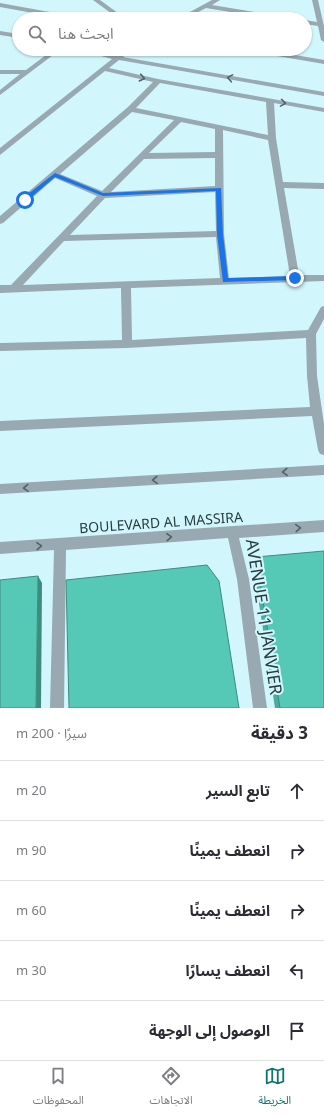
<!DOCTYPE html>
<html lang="ar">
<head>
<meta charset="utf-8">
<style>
  body { margin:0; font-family:Georgia,"Noto Sans Arabic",serif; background:#f2f2f3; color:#2b2b33; direction:rtl }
  .stop { position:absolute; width:12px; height:12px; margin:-9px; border:3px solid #1a73e8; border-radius:50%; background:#fff }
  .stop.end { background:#1a73e8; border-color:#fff; box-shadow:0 1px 4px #0008 }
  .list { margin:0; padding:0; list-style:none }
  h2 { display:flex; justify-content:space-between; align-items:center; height:52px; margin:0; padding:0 16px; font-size:17px }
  h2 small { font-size:13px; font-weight:400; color:#7c7c81 }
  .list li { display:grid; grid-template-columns:26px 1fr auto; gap:12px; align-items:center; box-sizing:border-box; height:60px; padding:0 16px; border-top:1px solid #e1e1e2 }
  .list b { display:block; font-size:15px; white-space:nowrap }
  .list em { font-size:13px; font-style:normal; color:#7c7c81 }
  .icon { flex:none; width:22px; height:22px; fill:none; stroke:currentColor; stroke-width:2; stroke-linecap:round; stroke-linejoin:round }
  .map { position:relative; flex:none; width:324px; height:708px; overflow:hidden; direction:ltr }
  .search { position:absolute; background:#fff; box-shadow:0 1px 3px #0004; left:12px; right:12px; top:12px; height:44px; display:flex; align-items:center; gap:10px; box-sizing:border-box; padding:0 14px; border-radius:22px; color:#7c7c81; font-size:15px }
  .sheet { height:352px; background:#fff }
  nav { display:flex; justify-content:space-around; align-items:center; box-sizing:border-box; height:56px; border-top:1px solid #e1e1e2; background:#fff; font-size:11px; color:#7c7c81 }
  nav a { display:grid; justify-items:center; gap:2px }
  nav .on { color:#0f766e }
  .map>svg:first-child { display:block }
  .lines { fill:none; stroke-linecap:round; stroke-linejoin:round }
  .minor { fill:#98a9b1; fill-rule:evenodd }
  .wall { fill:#4aac9d }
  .shaded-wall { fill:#3c8c7f }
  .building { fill:#56c8b6; stroke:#3c8c7f }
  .oneway { stroke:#506367 }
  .route { fill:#1a73e8 }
  .labels { text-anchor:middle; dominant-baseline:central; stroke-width:4; stroke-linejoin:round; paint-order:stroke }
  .street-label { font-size:14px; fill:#293d3f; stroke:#d1f7fc }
  .near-street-label { font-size:17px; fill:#293d3f; stroke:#d1f7fc }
</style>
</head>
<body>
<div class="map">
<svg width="324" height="708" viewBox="0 0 324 708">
  <rect width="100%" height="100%" fill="#d1f7fc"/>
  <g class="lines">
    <!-- minor -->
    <path class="minor" d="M93,0H100L126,19H119Z
      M212,0H220L212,5L284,17L287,19H272L206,8L185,19H177Z
      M312,0H318L324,26V42L321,40L318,26L305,24V20L317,22Z
      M0,3L77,17L80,19H66L0,7Z
      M0,31L19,34V38L0,35Z
      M54,49H61L0,95V90L20,74H0V70H26Z
      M76,49H88L116,56L125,49H132L123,57L324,92V96L119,60L109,68L158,79L324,108V112L274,103L276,138L283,182L324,183V189L284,188L299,275H324V281L131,288L132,340L308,330L321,307L324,306V319L316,334L317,376L324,424V455L320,454L318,450L312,416L0,431V421L310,407L307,376L306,338L127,348L0,351V343L122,340L121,288L0,293V285H11L97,196L55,178L3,223L0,224V216L128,107L153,82L105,71L0,155V148L112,59ZM160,83L266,102L268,135L136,108ZM132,112L174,120L102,191L60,174ZM181,122L215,129V152L149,153ZM223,130L268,140L290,276L229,278L224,234ZM215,158V186L111,192L144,159ZM215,192L216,231L70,235L105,198ZM216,237L220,278L23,285L64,241Z
      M245,49H260L324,60V64L248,51Z
      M324,465V475L0,494V484Z
      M324,520V532L239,538L249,579L267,708H253L237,579L228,538L66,550L64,708H50L54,550L0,554V542Z"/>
  </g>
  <!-- wall -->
  <path class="wall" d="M256,557L324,708H275L253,564Z"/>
  <!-- shaded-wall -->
  <path class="shaded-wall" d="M38,576L42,583L41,708H36Z"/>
  <!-- building -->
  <path class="building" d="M324,551V708H280L256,557Z
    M207,565L219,581L239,708H69L66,580Z
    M38,576L36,708H0V580Z"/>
  <!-- one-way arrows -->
  <defs><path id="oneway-chevron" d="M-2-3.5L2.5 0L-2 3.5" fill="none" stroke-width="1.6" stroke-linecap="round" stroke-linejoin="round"/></defs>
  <g class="oneway">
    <use href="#oneway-chevron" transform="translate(142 78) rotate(12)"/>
    <use href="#oneway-chevron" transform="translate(230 78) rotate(-170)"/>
    <use href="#oneway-chevron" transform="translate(283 103) rotate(9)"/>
    <use href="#oneway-chevron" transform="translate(285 472) rotate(177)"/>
    <use href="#oneway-chevron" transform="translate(155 480) rotate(177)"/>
    <use href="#oneway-chevron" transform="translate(26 488) rotate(177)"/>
    <use href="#oneway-chevron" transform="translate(298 528) rotate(-3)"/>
    <use href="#oneway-chevron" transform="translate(169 537) rotate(-4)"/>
    <use href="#oneway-chevron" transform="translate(39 546) rotate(-3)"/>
  </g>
  <!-- route -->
  <path class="route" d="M55,173L103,193L221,188L223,234L228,278L295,276L298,278L295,280L223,282L217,234L216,191L103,196L55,177L27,201H23V198Z"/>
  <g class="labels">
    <!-- street labels -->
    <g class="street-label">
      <text transform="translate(161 523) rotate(-4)">BOULEVARD AL MASSIRA</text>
    </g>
    <!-- near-street labels -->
    <g class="near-street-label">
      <text transform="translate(263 617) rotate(81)">AVENUE 11 JANVIER</text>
    </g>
  </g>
</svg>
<div class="stop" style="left:25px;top:200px"></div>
<div class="stop end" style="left:295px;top:278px"></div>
<div class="search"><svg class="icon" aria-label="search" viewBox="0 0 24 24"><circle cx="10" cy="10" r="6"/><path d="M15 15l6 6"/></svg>ابحث هنا</div>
</div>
<section class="sheet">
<h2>3 دقيقة<small>سيرًا · 200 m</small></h2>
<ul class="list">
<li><svg class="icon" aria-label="ahead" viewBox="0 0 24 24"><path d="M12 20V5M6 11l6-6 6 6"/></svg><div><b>تابع السير</b></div><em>20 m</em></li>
<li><svg class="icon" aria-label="right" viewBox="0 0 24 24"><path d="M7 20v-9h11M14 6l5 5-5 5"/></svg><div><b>انعطف يمينًا</b></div><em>90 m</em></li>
<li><svg class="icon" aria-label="right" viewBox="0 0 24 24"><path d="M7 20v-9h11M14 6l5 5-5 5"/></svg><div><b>انعطف يمينًا</b></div><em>60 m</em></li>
<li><svg class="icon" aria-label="left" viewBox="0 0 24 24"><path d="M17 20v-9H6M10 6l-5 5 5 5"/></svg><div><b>انعطف يسارًا</b></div><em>30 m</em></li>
<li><svg class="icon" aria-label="arrive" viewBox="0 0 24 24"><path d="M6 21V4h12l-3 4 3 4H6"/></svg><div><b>الوصول إلى الوجهة</b></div></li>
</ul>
</section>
<nav>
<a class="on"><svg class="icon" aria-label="map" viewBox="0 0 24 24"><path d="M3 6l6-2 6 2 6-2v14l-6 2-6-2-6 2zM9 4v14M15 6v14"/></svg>الخريطة</a>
<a><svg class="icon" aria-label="directions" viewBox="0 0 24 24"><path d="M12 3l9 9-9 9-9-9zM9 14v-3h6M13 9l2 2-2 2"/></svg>الاتجاهات</a>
<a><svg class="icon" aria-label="saved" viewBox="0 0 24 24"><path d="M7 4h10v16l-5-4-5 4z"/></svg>المحفوظات</a>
</nav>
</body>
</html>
